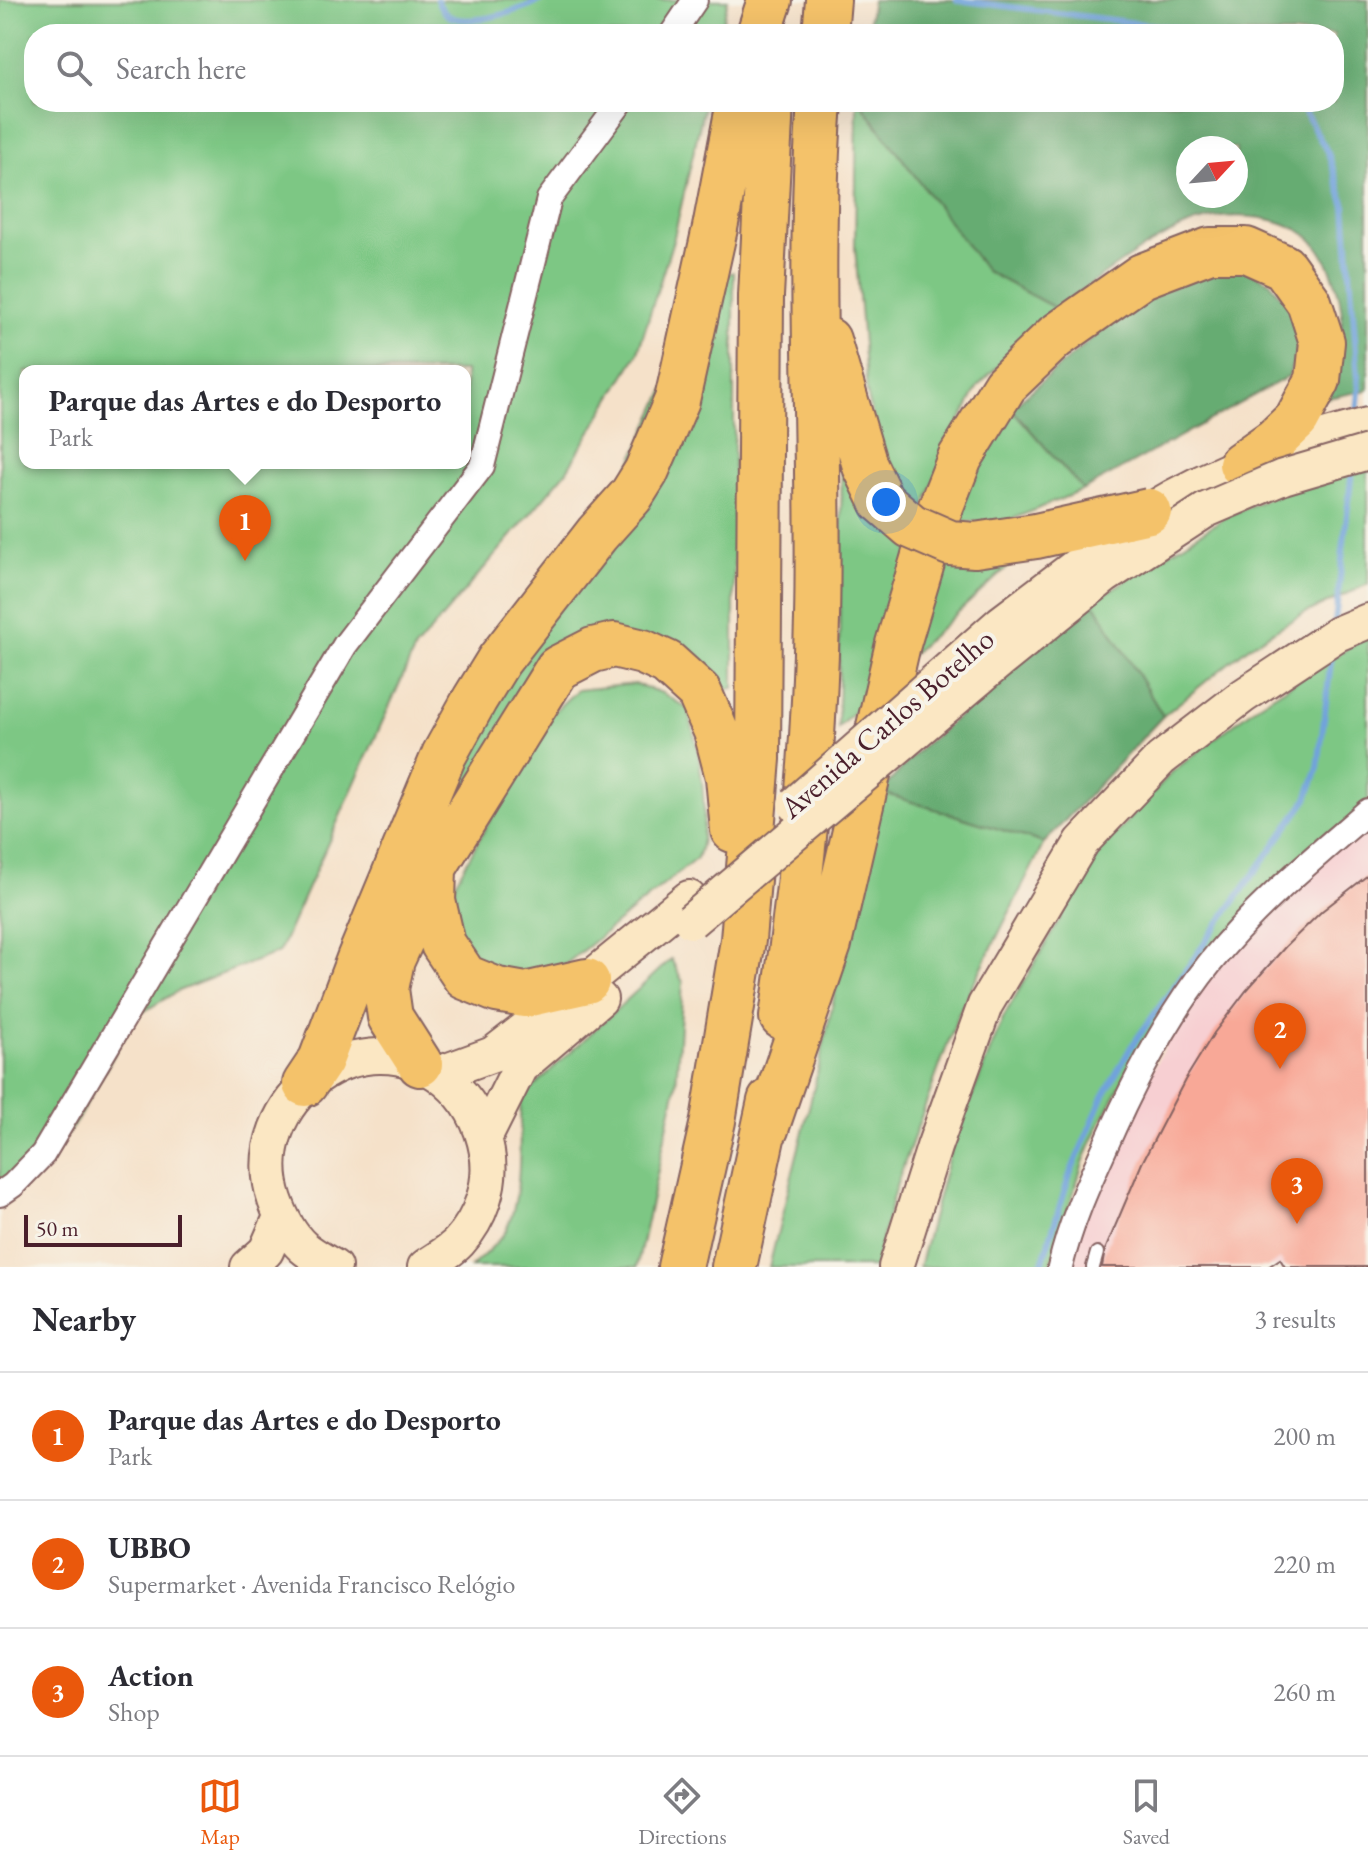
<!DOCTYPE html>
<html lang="en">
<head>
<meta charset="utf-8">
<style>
  body { margin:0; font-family:"EB Garamond",serif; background:#f2f2f3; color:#2b2b33 }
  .compass { position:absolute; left:1176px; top:136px; width:72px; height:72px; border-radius:50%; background:#fff; box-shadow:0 8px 32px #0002; rotate:64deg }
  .scale { position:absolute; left:24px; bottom:20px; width:158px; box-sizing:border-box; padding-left:8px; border:4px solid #4a1f2b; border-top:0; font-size:22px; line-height:28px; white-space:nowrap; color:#4a1f2b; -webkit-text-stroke:6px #f7f3e8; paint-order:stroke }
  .you { position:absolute; left:886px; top:502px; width:28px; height:28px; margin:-20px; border:6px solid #fff; border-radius:50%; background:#1a73e8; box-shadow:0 0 0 12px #1a73e833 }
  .badge { display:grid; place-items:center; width:52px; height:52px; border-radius:50%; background:#ea580c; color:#fff; font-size:26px; font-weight:700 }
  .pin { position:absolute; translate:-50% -66px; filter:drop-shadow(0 2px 4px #0008) }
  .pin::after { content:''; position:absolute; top:42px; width:28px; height:24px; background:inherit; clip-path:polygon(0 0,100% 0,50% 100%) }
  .popup { position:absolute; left:19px; top:365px; width:452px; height:104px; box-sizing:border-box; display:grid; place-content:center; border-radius:16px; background:#fff; filter:drop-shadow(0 2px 6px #0005); font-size:26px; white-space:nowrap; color:#7c7c81 }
  .popup b { font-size:30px; color:#2b2b33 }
  .popup::after { content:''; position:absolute; left:50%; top:100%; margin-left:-16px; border:16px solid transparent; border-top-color:#fff }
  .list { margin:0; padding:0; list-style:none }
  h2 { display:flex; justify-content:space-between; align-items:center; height:104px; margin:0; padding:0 32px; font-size:34px }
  h2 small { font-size:26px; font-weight:400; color:#7c7c81 }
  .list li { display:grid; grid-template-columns:52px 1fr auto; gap:24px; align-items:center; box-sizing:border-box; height:128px; padding:0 32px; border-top:2px solid #e1e1e2 }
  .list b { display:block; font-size:30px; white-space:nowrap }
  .list p { margin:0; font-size:26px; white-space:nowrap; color:#7c7c81 }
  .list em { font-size:26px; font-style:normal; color:#7c7c81 }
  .icon { flex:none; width:44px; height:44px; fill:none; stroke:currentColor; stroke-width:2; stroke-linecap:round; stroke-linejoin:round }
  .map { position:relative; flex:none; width:1368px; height:1267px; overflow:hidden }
  .search { position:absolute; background:#fff; box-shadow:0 8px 32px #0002; left:24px; right:24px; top:24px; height:88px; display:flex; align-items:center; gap:20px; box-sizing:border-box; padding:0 28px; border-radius:32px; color:#7c7c81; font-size:30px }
  .sheet { height:488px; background:#fff }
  nav { display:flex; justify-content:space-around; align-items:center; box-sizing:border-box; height:112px; border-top:2px solid #e1e1e2; background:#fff; font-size:22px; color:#7c7c81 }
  nav a { display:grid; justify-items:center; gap:4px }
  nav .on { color:#ea580c }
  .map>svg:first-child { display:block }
  .built { fill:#f7cfd2 }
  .green { fill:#7dc784; stroke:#647358; stroke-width:2; fill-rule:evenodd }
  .forest { fill:#66ac72; stroke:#58664e; stroke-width:2; fill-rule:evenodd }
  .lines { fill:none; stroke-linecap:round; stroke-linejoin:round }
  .stream { stroke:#71a3dc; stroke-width:6 }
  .building { fill:#f8a897 }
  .lane-casing { stroke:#866362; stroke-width:16 }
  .street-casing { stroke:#866362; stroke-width:28 }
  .secondary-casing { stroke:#866362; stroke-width:38 }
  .highway-casing { stroke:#866362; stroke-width:48 }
  .lane { stroke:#fff; stroke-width:12 }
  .street { stroke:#fff; stroke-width:24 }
  .secondary { stroke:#fbe7c3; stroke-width:34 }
  .highway { stroke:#f4c26a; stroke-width:44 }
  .secondary-bridge-casing { stroke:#866362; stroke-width:38; stroke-linecap:butt }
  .highway-bridge-casing { stroke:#866362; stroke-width:48; stroke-linecap:butt }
  .secondary-bridge { stroke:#fbe7c3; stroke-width:34 }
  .highway-bridge { stroke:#f4c26a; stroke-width:44 }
  .labels { text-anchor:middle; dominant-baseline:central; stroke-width:8; stroke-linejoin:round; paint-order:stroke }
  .street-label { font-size:30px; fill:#4a1f2b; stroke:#f7f3e8 }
</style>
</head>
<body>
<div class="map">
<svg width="1368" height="1267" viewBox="0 0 1368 1267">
  <rect width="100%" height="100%" fill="#f7f3e8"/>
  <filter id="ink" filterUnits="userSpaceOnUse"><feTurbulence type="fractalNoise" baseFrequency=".0125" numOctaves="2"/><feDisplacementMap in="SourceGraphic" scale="16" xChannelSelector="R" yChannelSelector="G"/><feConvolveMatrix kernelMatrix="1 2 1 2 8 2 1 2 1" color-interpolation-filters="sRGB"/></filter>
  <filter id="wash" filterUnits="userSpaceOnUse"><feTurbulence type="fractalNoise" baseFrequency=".006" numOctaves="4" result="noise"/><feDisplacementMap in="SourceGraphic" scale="32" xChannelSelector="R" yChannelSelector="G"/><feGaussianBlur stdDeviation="1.8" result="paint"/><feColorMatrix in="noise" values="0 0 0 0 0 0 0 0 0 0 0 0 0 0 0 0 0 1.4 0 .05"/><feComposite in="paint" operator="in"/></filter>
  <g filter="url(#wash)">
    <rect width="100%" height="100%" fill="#f5e1c9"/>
    <!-- built -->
    <path class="built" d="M1368,811V1267H1060L1071,1224L1210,962Z"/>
    <!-- green -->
    <path class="green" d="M0,0H728L720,34H34V102H705L674,237L637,355L566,472L415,649L279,952L178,991L135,1017L76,1122L44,1167L0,1204ZM25,371H465V463H25Z
      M857,102H860L986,271L1057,309L978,386L949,443L923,510L908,496L882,455L867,393L855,247Z
      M734,272V688L722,690L700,669L599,631L393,900L528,641L578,577L717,277Z
      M1011,408L1083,490L1005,522L961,521L957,505Z
      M842,459L909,551L880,685L838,728Z
      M1368,467V584L1299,616L1251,645L1163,716L1093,601L1231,514L1315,479Z
      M934,554L1020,556L911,655Z
      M1368,636V802L1136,1055L1098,1128L1084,1160L1050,1267H919L950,1152L1004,1016L1099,852L1172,772L1258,705Z
      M635,684L662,693L688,709C699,748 712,821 697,858L556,972L507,976L484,967L448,919L456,881L547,718L577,690Z
      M880,792L1044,843L959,1013L894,1192L875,1267H769L815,1083Z
      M671,959L683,982L676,1086L637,1267H471C482,1256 499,1243 506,1230C524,1194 518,1138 521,1098Z"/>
    <!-- forest -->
    <path class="forest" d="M872,0H1368V390L1323,399C1328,377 1341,342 1342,321C1342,294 1328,250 1305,234C1273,213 1221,211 1186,226C1139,246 1099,278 1057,309L986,271L860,102H1334V34H867ZM1188,148H1236V196H1188Z
      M1235,264L1269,281L1289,306L1300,338L1289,376L1083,490L1011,408L1138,299Z
      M1093,601L1163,716L1044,843L880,792L920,749Z"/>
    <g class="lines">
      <!-- stream -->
      <path class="stream" d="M437,0C441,8 445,16 454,18C476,25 521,10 541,0
        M957,0L1183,29L1196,34
        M1299,102L1328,153L1345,206L1359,391L1357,415
        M1335,622L1352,470
        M1041,1267L1070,1174L1103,1097L1131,1047L1307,799L1318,768L1332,653"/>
    </g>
    <g id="blocks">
      <!-- building -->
      <path class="building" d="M1368,875V1267H1285L1280,1259L1268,1267H1102L1105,1250L1142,1163L1185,1080L1214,1033L1246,991L1286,946L1322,911Z"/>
    </g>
  </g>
  <g filter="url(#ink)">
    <use href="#blocks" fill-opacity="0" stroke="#866362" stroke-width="2"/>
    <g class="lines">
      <defs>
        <path id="lane" d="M1093,1267L1097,1253"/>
        <path id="street" d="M672,34L695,0
          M0,1194L13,1185L43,1154L345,645L482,466L549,199L621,102
          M1060,1267C1071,1222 1086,1189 1105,1147C1133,1083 1166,1018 1210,963C1255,906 1314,858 1368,811"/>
        <path id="secondary" d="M1149,511C1217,469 1291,445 1368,425
          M438,1074L493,1054L587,981L689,898
          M485,1137L520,1067L600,999
          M248,1267L266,1251L281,1217
          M334,1267C324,1261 312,1255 303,1247C290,1235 281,1217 275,1200C242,1100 363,1012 446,1080C469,1099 482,1123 487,1152C493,1184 480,1219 459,1242C450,1252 436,1259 425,1267
          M896,1267L934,1147L985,1005L1082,842L1161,759L1243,696L1337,634L1368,621"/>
        <path id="highway" d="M759,34L770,0
          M825,34L828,0
          M828,340L865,466L882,501
          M434,870L433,901L443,944L465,977L497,990L525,995L587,981
          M782,1017C802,884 814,753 817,618C821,446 807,274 820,102
          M420,1064L390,1017L386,989L392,960L435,866L558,668L593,650L614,645L643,652L667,663L699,692L716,731L728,777L733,830
          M305,1084L321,1060L359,959L444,755L475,699L499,660L597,534L631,496L646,472L677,400L715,228L739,102
          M766,1129L829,944L898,644L932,529L960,458L1005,385L1055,337L1142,276L1210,250H1246L1284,267L1309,302L1322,342L1318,380L1297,419L1275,440L1241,464
          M680,1267L713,1121L743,940L758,759L761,296L771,102
          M734,1267L770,1101"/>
      </defs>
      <!-- lane casing -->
      <use href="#lane" class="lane-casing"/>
      <!-- street casing -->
      <use href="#street" class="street-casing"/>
      <!-- secondary casing -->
      <use href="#secondary" class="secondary-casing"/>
      <!-- highway casing -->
      <use href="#highway" class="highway-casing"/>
      <!-- lane -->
      <use href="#lane" class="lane"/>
      <!-- street -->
      <use href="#street" class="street"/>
      <!-- secondary -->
      <use href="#secondary" class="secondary"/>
      <!-- highway -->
      <use href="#highway" class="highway"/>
      <defs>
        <path id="secondary-bridge" d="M795,804L1001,623L1142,516
          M691,921L996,664L1105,576L1206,510L1283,477L1368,452"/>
        <path id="highway-bridge" d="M882,501L911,526L950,543L975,545L1036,536L1149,511"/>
      </defs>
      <!-- secondary-bridge casing -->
      <use href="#secondary-bridge" class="secondary-bridge-casing"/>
      <!-- highway-bridge casing -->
      <use href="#highway-bridge" class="highway-bridge-casing"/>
      <!-- secondary-bridge -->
      <use href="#secondary-bridge" class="secondary-bridge"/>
      <!-- highway-bridge -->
      <use href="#highway-bridge" class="highway-bridge"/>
    </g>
  </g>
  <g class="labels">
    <!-- street labels -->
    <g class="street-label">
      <text transform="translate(887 723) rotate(-41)">Avenida Carlos Botelho</text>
    </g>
  </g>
</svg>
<svg class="compass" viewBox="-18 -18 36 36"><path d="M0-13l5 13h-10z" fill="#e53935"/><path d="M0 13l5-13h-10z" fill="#7c7c81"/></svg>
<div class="scale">50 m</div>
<div class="you"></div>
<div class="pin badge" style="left:245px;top:561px">1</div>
<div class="popup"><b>Parque das Artes e do Desporto</b>Park</div>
<div class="pin badge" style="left:1280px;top:1069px">2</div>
<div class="pin badge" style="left:1297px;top:1224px">3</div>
<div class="search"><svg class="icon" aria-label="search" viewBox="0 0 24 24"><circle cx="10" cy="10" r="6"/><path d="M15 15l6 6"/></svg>Search here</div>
</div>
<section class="sheet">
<h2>Nearby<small>3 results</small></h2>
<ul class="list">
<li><span class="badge">1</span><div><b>Parque das Artes e do Desporto</b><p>Park</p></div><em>200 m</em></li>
<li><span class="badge">2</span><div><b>UBBO</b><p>Supermarket · Avenida Francisco Relógio</p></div><em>220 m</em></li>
<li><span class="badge">3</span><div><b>Action</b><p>Shop</p></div><em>260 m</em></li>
</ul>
</section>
<nav>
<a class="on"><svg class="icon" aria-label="map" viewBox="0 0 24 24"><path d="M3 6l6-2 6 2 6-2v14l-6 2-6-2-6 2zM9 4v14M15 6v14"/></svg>Map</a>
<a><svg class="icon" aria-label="directions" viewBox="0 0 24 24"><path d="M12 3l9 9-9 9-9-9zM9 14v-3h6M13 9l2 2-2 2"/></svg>Directions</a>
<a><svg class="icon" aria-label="saved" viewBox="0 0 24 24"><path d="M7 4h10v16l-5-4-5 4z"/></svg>Saved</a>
</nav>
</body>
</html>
